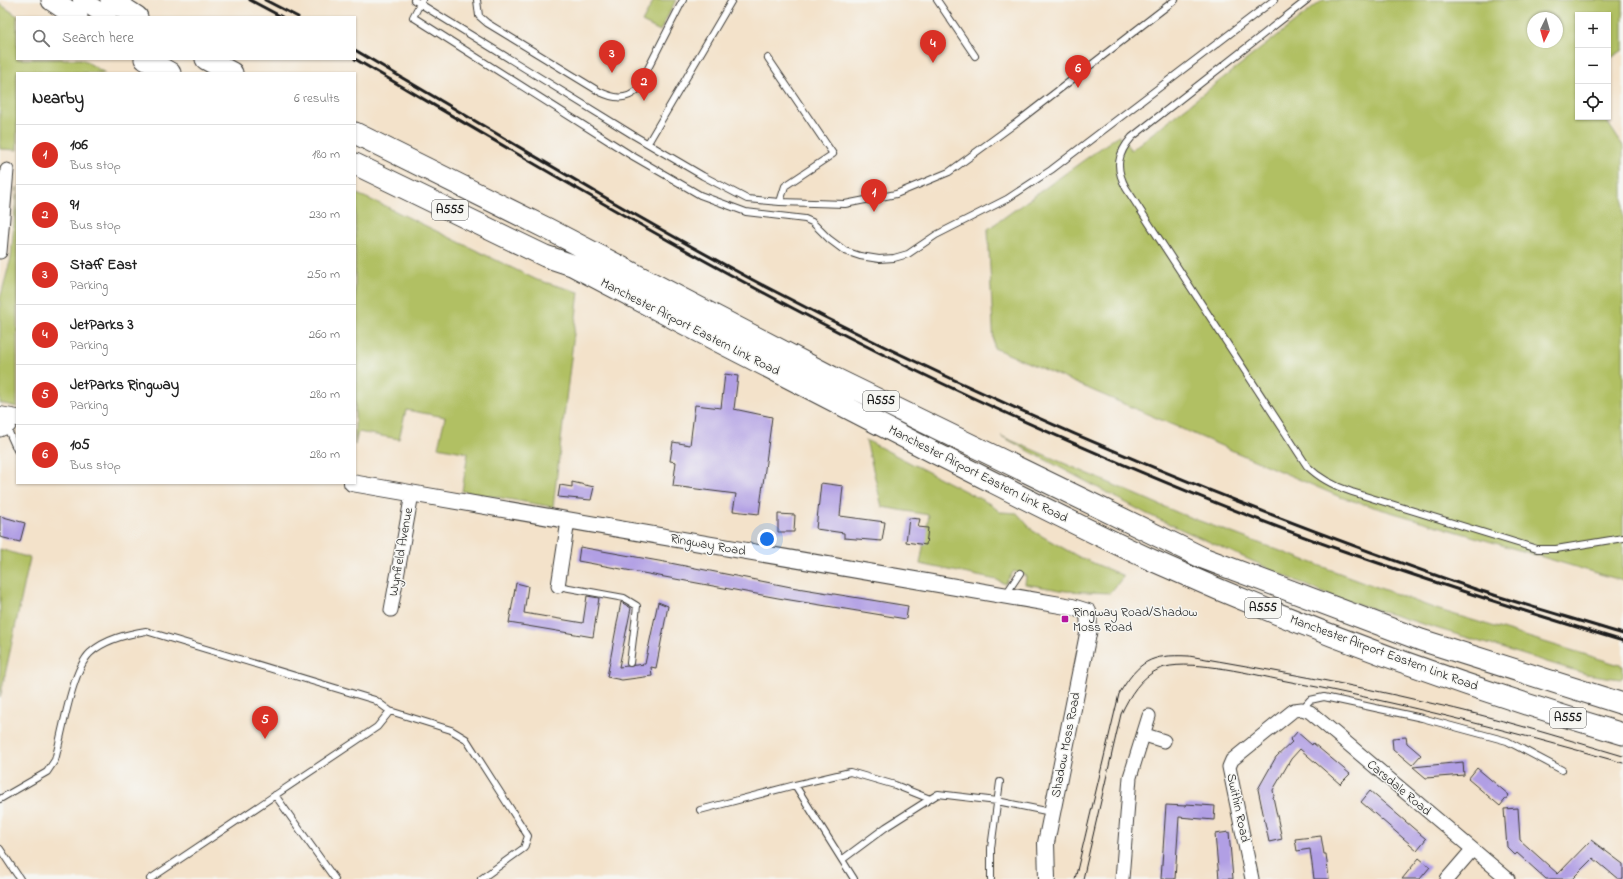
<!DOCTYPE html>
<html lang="en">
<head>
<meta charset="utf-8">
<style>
  body { margin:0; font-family:"Indie Flower",sans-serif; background:#f2f2f2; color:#222 }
  .controls { position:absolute; right:12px; top:12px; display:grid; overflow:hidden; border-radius:0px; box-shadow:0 1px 3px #0004 }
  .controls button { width:36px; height:36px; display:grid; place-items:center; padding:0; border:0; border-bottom:1px solid #e0e0e0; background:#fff; color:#222; font:20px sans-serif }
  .compass { position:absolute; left:1527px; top:12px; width:36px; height:36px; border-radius:50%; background:#fff; box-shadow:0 1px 3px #0004; rotate:185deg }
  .you { position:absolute; left:767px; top:539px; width:14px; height:14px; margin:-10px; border:3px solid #fff; border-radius:50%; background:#1a73e8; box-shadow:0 0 0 6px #1a73e833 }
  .badge { display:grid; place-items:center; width:26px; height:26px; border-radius:50%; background:#d93025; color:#fff; font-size:13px; font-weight:700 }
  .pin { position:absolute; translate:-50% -33px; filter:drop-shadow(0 1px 2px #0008) }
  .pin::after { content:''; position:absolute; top:21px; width:14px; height:12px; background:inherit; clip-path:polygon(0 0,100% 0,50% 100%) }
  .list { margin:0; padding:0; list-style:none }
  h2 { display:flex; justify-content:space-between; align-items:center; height:52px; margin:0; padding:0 16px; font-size:17px }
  h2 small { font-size:13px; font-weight:400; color:#767676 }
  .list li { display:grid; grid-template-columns:26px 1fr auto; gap:12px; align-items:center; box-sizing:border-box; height:60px; padding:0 16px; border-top:1px solid #e0e0e0 }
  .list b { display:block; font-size:15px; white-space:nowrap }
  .list p { margin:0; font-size:13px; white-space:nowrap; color:#767676 }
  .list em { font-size:13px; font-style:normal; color:#767676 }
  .icon { flex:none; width:22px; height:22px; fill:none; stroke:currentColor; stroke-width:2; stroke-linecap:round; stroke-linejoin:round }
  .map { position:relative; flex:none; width:1623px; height:879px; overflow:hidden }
  .search { position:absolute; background:#fff; box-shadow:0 1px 3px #0004; left:16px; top:16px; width:340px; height:44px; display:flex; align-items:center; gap:10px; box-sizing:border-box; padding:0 14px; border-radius:0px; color:#767676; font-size:15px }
  .panel { position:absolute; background:#fff; box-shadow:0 1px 3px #0004; left:16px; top:72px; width:340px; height:412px; border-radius:0px }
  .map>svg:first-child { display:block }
  .green { fill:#b1c063; stroke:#666e40; fill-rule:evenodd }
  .building { fill:#b19fe4 }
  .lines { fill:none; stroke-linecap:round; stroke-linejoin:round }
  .service-casing { stroke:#3c3a36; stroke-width:8 }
  .minor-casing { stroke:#3c3a36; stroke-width:15 }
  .tertiary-casing { stroke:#3c3a36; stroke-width:18 }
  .secondary-casing { stroke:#3c3a36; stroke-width:20 }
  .trunk-casing { stroke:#3c3a36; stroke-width:23 }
  .service { stroke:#fff; stroke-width:6 }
  .minor { stroke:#fff; stroke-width:13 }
  .tertiary { stroke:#fff; stroke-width:16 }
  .secondary { stroke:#fff; stroke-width:18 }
  .trunk { stroke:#fff; stroke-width:21 }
  .tram { stroke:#1c1c1c; stroke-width:1 }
  .rail { stroke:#1c1c1c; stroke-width:3 }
  .poi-dot { fill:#b5179e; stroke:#f6f6f2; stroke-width:1.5 }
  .labels { text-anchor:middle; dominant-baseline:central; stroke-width:3; stroke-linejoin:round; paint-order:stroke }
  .shield { fill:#f6f6f2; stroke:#5d5d5c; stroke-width:1 }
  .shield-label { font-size:12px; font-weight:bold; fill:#1c1c1c }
  .street-label { font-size:13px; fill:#1c1c1c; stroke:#f6f6f2 }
  .poi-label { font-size:13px; fill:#1c1c1c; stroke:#f6f6f2; text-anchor:start }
</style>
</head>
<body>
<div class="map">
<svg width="1623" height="879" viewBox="0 0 1623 879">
  <rect width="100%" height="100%" fill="#f6f6f2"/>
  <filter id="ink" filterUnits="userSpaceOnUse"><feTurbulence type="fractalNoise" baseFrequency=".025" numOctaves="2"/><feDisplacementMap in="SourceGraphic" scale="8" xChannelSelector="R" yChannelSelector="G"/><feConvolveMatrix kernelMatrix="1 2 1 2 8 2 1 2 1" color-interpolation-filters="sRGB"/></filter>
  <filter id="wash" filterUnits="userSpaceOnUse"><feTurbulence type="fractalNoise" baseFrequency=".012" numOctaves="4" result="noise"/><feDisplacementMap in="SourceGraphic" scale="16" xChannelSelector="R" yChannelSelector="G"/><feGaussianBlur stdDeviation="0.9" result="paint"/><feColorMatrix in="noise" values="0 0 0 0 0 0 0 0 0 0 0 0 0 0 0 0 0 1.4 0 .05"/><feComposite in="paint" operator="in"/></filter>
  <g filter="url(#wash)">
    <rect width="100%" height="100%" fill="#f3e2ca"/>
    <!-- green -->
    <path class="green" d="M654,0H676L660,31L642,22Z
      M1323,0H1623V50L1608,60V15H1578V117H1604L1623,146V581L1340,497L994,348L988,229L1119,135L1131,150ZM1533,18H1557V42H1533Z
      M0,4L19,17H17V59H82L105,73H17V150L0,149Z
      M17,187V407L0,403V299L11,258Z
      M355,193L385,206L537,280L579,292L553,507L462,491L468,453L438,447L445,417L406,410L399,439L358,432L355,445Z
      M1001,436L1181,514L1436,609L1623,666V677L1620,679L1586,674L1328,595L1147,514Z
      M866,440L990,504L1000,512L1017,513L1033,531L1079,557L1124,576L1110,593L1066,591L1025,584L1026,576L1014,571L1005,584L997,580L920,564L929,515L882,507Z
      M0,549L30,558L0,698Z"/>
    <g id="blocks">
      <!-- building -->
      <path class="building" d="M725,374L738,376L734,409L772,417L759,514L733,511L736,494L673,486L676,462L670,461L673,442L690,445L695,405L721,408Z
        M572,482L594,487L591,500L558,497L560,485L572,487Z
        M821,483L843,486L840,516L885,522L882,541L844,538V533L816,529Z
        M778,514L795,515L794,532H778Z
        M0,516L25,523L20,542L0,537Z
        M909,518L920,519L918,527L928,528L926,545L906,542Z
        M580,547L670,563L791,587L908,606L906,619L778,598L578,561Z
        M516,583L528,586L524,613L583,623L587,596L599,598L593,637L509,623Z
        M621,602L631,608L619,667L645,664L658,602L668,606L656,668L651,667L652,676L622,680L607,677Z
        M1297,732L1312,745L1313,743L1350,774L1340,784L1300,749L1291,759L1273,790L1274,796L1273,797L1282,839L1269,842L1258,789L1276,757L1292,742L1290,740Z
        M1406,737L1407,743L1421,755L1412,765L1393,749L1392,738Z
        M1463,762L1464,775L1426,778L1413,767Z
        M1477,768L1509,795L1500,806L1468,779Z
        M1370,791L1426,839L1417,850L1361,802Z
        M1186,804L1215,806L1214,820L1179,817L1175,879H1161L1166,805L1185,806Z
        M1518,808L1520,840L1558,874L1591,840L1623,864V879H1618L1593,858L1572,879H1546L1517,853L1515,855L1507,847L1504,809Z
        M1229,832L1233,879H1219L1215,834Z
        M1321,836L1324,854H1326L1329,879H1314L1310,849L1297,851L1295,839Z
        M1419,858L1430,867L1420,879H1402Z"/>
    </g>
  </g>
  <g filter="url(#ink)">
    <use href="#blocks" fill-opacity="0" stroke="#3c3a36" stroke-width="1"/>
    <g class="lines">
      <defs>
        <path id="service" d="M414,0L633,135L703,176L747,199L780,202L845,204L896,194L949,172L1016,123L1175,0
          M422,0L413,17L629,154L700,195L746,212L805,219L812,222L829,239L845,251L860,256L879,259L894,258L908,254L936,235L1007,199L1051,170L1274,0
          M477,0L479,16L487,23L600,92C613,98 626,101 637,90L683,0
          M937,0L975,56
          M1307,0L1132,137C1117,154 1115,168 1126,188L1307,466C1320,479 1334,486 1352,492L1537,549H1556L1623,538
          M768,58L833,154L785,186L780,202
          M648,143L732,0
          M7,428L17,450
          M558,586L624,598L637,606L630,663
          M1006,594L1020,573
          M1302,709L1310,700L1324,697L1422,718L1507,741L1562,770
          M795,785L850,772L895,785L930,799
          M275,795L335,879
          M0,799L47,772L55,760C62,734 72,670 90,653C105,639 128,634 146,631L375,700L390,711L451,730L466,739L528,836L524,848L481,879
          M700,810L795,785L854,879
          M0,849L20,879
          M843,859L886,827L938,794L997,801L1051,812
          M150,879L377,727L390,711
          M991,879V848L1000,782"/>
        <path id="minor" d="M0,252L7,170
          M0,430L9,426L12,417
          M558,586L568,521
          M391,610L412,494
          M1145,735L1164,741
          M1122,879L1130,777L1149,716
          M1252,879L1229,767L1232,760L1294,710L1302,709L1310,712L1508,879
          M1447,879L1472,850"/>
        <path id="tertiary" d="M0,415L17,418
          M352,483L1072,607L1088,612L1089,629L1046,843L1047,879"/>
        <path id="secondary" d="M82,0L107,17"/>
        <path id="trunk" d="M52,0L77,17
          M111,0L137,17
          M145,59L170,73
          M206,59L232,73
          M355,133L548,229L834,378L1203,558L1421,640L1623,704
          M355,164L545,256L572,265C692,328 812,390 933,452C1007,489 1081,528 1156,562C1307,630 1464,687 1623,734"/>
      </defs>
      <!-- service casing -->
      <use href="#service" class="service-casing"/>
      <!-- minor casing -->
      <use href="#minor" class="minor-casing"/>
      <!-- tertiary casing -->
      <use href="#tertiary" class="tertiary-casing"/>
      <!-- secondary casing -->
      <use href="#secondary" class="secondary-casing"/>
      <!-- trunk casing -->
      <use href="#trunk" class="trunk-casing"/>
      <!-- service -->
      <use href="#service" class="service"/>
      <!-- minor -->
      <use href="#minor" class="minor"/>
      <!-- tertiary -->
      <use href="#tertiary" class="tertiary"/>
      <!-- secondary -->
      <use href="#secondary" class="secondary"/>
      <!-- trunk -->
      <use href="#trunk" class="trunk"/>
      <!-- tram -->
      <path class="tram" d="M1075,879L1119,694C1139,661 1150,654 1189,656C1270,670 1350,684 1430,703C1495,717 1559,737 1623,756
        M1083,879L1121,714C1130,695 1140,678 1159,669C1185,658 1248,673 1276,679C1393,701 1508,730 1623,763"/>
      <!-- rail -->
      <path class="rail" d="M250,0L282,17
        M265,0L298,17
        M355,50C486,127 617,207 751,279C983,402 1226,503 1475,589C1524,605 1574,619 1623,634
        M355,59C565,182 775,308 997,409C1114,462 1234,513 1355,555C1444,586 1533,614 1623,641"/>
    </g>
  </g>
  <!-- markers -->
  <rect class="poi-dot" x="1061" y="615" width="8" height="8" rx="2"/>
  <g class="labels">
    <!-- shield labels -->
    <g class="shield">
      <rect x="432" y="200" width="36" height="20" rx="3"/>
      <rect x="863" y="391" width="36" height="20" rx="3"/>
      <rect x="1245" y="598" width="36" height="20" rx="3"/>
      <rect x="1550" y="708" width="36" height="20" rx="3"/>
    </g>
    <g class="shield-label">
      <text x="450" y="210">A555</text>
      <text x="881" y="401">A555</text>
      <text x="1263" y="608">A555</text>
      <text x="1568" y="718">A555</text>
    </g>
    <!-- street labels -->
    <g class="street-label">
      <text transform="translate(690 327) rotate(27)">Manchester Airport Eastern Link Road</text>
      <text transform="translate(978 474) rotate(27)">Manchester Airport Eastern Link Road</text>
      <text transform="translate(708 545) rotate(10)">Ringway Road</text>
      <text transform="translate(401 552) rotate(-80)">Wynfield Avenue</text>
      <text transform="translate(1384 653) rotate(20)">Manchester Airport Eastern Link Road</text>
      <text transform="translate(1066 745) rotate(-79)">Shadow Moss Road</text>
      <text transform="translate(1399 788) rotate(40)">Carsdale Road</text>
      <text transform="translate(1238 808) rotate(78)">Swithin Road</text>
    </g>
    <!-- poi labels -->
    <g class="poi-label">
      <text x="1073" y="612">Ringway Road/Shadow<tspan x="1073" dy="15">Moss Road</tspan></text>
    </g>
  </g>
</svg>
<div class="controls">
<button>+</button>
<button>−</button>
<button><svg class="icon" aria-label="locate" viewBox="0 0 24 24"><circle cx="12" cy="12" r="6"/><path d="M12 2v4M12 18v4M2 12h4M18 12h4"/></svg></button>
</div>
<svg class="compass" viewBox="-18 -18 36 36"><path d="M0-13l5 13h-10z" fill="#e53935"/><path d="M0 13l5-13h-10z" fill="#767676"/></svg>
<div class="you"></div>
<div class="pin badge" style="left:874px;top:212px">1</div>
<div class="pin badge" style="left:644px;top:101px">2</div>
<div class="pin badge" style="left:612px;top:73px">3</div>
<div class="pin badge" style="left:933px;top:63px">4</div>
<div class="pin badge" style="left:265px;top:739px">5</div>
<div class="pin badge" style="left:1078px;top:88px">6</div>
<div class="search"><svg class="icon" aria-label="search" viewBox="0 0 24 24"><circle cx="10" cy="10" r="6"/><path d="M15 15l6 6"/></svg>Search here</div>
<section class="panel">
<h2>Nearby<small>6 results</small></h2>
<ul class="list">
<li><span class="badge">1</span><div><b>106</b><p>Bus stop</p></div><em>180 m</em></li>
<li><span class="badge">2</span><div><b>91</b><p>Bus stop</p></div><em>230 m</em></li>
<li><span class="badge">3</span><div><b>Staff East</b><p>Parking</p></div><em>250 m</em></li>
<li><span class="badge">4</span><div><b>JetParks 3</b><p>Parking</p></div><em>260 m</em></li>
<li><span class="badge">5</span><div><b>JetParks Ringway</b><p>Parking</p></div><em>280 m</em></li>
<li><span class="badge">6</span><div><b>105</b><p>Bus stop</p></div><em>280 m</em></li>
</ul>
</section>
</div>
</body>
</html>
